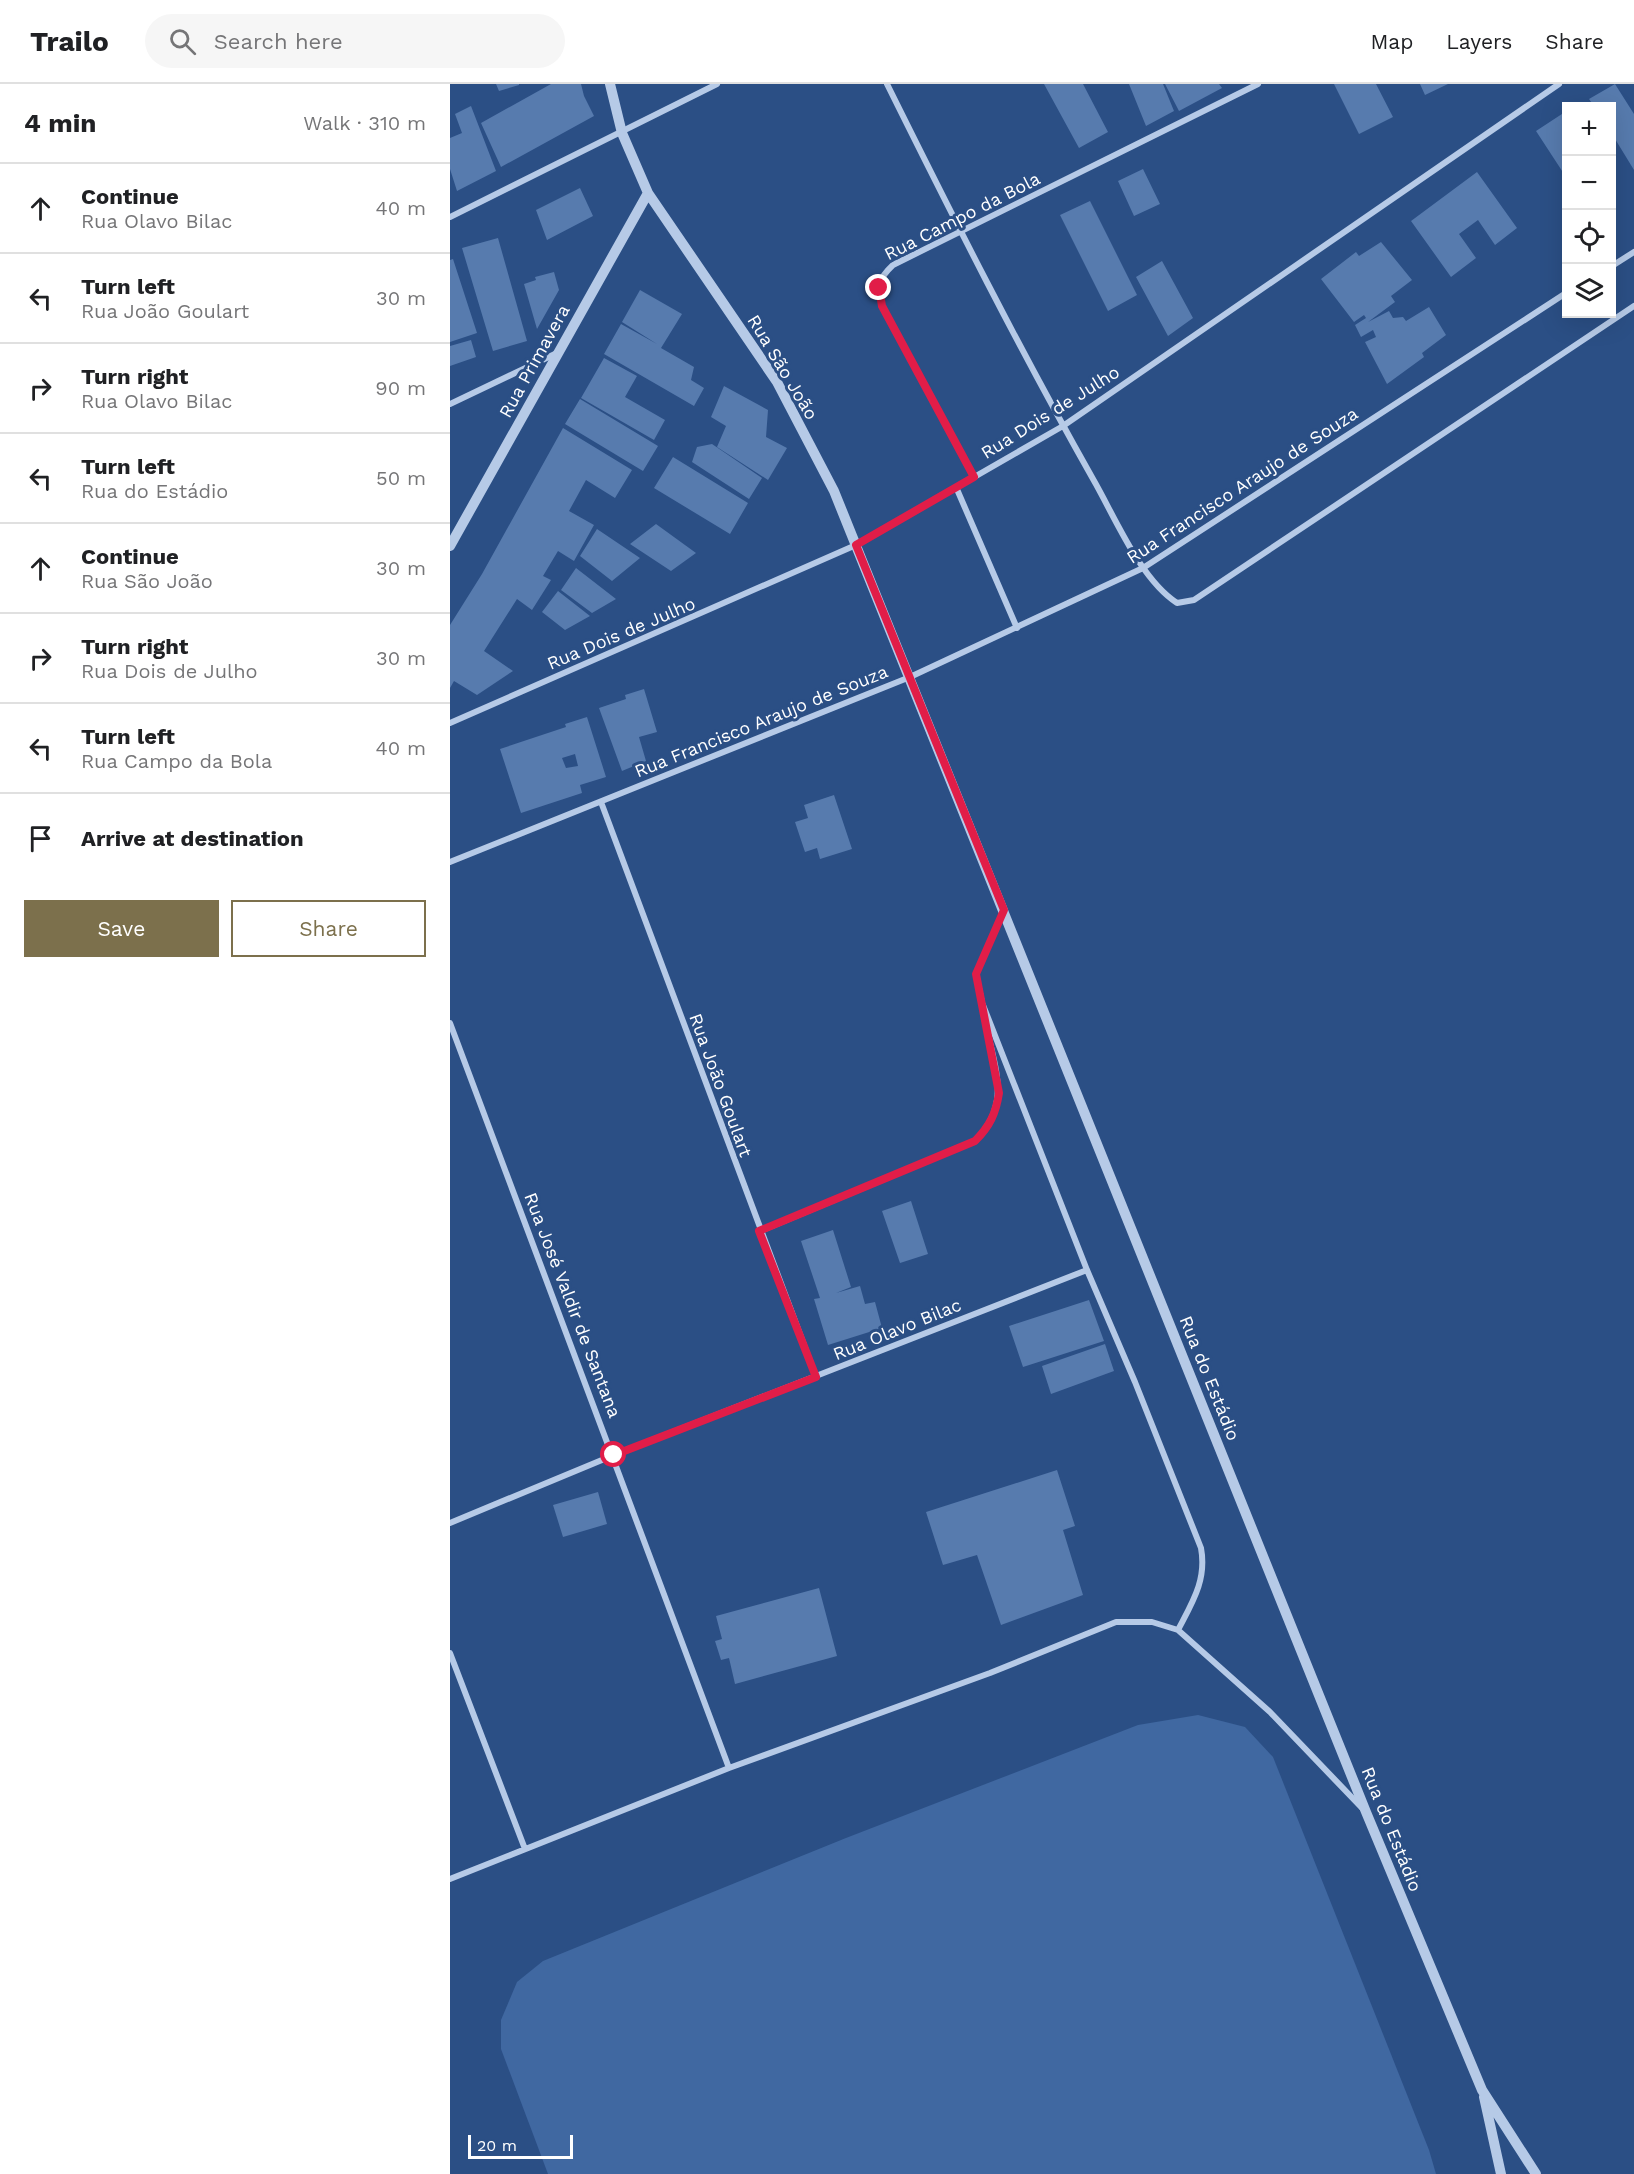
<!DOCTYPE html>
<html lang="en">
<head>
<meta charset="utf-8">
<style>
  body { margin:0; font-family:"Work Sans",sans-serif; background:#f6f6f6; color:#202124 }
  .controls { position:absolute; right:18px; top:18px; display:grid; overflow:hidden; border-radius:0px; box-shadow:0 6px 24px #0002 }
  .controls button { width:54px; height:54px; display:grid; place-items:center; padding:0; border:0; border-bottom:2px solid #e0e0e0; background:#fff; color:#202124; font:30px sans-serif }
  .scale { position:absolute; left:18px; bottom:15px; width:105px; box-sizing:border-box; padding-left:6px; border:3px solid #fff; border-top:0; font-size:16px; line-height:21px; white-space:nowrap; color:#fff; -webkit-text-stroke:4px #2b4f85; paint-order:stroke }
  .stop { position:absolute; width:18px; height:18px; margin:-14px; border:4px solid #e11d48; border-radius:50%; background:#fff }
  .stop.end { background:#e11d48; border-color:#fff; box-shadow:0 2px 6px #0008 }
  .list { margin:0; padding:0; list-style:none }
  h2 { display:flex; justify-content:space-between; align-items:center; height:78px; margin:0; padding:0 24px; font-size:26px }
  h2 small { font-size:20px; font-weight:400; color:#757577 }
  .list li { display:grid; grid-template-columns:39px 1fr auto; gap:18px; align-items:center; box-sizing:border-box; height:90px; padding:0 24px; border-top:2px solid #e0e0e0 }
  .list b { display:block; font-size:22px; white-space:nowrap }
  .list p { margin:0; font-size:20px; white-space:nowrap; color:#757577 }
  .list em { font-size:20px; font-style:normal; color:#757577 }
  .actions { display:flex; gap:12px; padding:18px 24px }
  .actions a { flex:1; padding:14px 0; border:2px solid #7c704c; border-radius:0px; text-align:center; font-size:21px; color:#7c704c }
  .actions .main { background:#7c704c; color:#fff }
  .icon { flex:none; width:33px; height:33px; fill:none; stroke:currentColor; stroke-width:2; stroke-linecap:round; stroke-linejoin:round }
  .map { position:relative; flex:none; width:1184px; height:2090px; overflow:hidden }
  header { display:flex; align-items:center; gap:36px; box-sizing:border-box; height:84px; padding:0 30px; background:#fff; border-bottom:2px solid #e0e0e0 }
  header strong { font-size:28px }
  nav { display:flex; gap:33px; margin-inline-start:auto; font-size:21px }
  .search { width:420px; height:54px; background:#f6f6f6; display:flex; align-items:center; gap:15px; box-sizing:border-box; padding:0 21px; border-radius:33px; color:#757577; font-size:22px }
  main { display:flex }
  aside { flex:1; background:#fff }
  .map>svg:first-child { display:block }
  .green { fill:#4068a1 }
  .building { fill:#577bae; fill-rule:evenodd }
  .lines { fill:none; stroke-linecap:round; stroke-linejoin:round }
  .minor { stroke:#b6cae7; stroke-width:6 }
  .tertiary { stroke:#b6cae7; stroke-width:10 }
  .route { stroke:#e11d48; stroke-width:8 }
  .labels { text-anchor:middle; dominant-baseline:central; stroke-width:6; stroke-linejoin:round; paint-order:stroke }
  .street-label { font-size:18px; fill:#fff; stroke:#2b4f85 }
</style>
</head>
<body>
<header>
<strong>Trailo</strong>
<div class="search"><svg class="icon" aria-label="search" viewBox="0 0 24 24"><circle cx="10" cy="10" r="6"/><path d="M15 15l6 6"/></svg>Search here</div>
<nav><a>Map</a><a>Layers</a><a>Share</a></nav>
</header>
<main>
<aside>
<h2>4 min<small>Walk · 310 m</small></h2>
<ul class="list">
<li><svg class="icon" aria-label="ahead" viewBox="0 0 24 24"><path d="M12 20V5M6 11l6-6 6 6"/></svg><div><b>Continue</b><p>Rua Olavo Bilac</p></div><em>40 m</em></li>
<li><svg class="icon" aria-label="left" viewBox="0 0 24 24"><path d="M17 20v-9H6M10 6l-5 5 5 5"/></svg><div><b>Turn left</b><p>Rua João Goulart</p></div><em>30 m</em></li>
<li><svg class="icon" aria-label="right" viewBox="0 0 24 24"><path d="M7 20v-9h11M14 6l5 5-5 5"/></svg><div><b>Turn right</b><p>Rua Olavo Bilac</p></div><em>90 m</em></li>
<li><svg class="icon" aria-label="left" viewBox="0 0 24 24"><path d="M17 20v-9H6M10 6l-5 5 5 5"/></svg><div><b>Turn left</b><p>Rua do Estádio</p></div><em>50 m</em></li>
<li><svg class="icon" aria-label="ahead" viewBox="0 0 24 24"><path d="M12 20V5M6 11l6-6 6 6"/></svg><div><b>Continue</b><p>Rua São João</p></div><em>30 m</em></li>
<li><svg class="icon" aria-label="right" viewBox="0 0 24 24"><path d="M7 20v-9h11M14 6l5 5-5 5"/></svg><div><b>Turn right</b><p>Rua Dois de Julho</p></div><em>30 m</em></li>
<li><svg class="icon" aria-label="left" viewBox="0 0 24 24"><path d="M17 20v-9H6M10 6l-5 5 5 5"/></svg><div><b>Turn left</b><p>Rua Campo da Bola</p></div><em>40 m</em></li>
<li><svg class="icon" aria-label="arrive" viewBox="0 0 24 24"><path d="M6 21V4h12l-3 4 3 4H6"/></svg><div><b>Arrive at destination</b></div></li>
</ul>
<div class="actions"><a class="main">Save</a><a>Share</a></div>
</aside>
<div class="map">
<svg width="1184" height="2090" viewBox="0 0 1184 2090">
  <rect width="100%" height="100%" fill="#2b4f85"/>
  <!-- green -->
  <path class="green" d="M748,1631L795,1643L823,1673L979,2066L986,2090H98L51,1965V1936L67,1898L93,1877L396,1754L688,1641Z"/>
  <!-- building -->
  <path class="building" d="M46,0H69V1L49,7Z
    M101,0H131L134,12L144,32L51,83L31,39Z
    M594,0H633L658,48L629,64Z
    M679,0H713L724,27L696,42Z
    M715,0H769L772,4L729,27Z
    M884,0H926L943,33L909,50Z
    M970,0H998L975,11Z
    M1165,0L1184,30V86L1162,50V22H1144L1139,15Z
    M21,22L46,87L7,107L0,85V54L12,49L5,30Z
    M1115,28L1116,30V93L1086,47Z
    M693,85L710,120L684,132L668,97Z
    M1027,88L1067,144L1045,161L1028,136L1009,150L1026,174L1001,193L961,137Z
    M130,104L143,132L97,156L86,126Z
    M640,117L687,211L658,227L610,131Z
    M48,154L77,257L43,267L12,164Z
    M931,158L962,196L941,212L945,218L918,238L939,227L943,234L953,233L956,237L979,223L996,251L972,269L974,273L937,300L915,258L926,253L923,246L911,253L905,241L916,234L914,231L904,238L871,195L906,168L909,172Z
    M3,175L27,249L0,258V176Z
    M712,177L743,234L718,252L686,193Z
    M104,188L109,206L87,245L74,200L86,196L85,193Z
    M190,206L232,230L211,264L244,283L241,296L254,304L244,322L154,270L171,240L207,260L172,238Z
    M21,256L26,273L0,282V262Z
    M154,274L187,292L175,313L215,336L204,356L131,314Z
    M274,302L318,326L316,353L337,364L318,396L267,363L276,342L261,333Z
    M130,315L208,362L193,387L115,340Z
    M113,344L182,386L165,414L136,396L119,427L144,441L124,477L108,467L93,492L101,496L82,526L67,515L34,567L63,587L27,611L4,597L0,604V541L32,490Z
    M262,360L312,394L299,415L242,378L247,363Z
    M223,373L298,419L280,450L204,404Z
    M206,440L246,469L221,487L180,460Z
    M147,445L190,474L162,497L130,472Z
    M126,484L166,515L142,529L111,506Z
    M108,507L140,532L115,546L92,528Z
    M194,605L207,648L189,653L196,677L172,687L149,624L176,615L175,611Z
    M137,633L156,693L130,701L132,709L71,729L50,665L116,643L115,640ZM125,670L128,682L116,684L112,674Z
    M384,711L402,765L370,775L367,764L355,768L345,738L358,734L354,721Z
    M461,1117L478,1170L450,1179L432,1127Z
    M383,1146L401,1203L386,1209L410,1202L415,1220L425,1218L432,1244L378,1261L364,1215L370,1214L351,1157Z
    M639,1216L654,1257L573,1283L559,1242Z
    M655,1260L664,1287L601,1310L592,1282Z
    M607,1386L625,1442L613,1446L633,1511L551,1541L527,1471L493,1481L476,1428Z
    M148,1408L157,1440L113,1453L103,1421Z
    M369,1504L387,1572L285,1600L279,1574L271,1576L265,1557L272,1555L266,1532Z"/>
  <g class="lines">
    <!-- minor -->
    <path class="minor" d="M437,0C503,133 570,266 643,395C665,433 690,495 727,519L744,516L1184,222
      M0,133L267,0
      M1162,182L1184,168
      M0,320L107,269
      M524,393L432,222C429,201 427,196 443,181L808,0
      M506,403L567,544
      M0,639L406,461L613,342L1109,0
      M151,718L366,1293
      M0,778L460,593L693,484L1116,209
      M533,921L637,1186L685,1298L751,1464C757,1496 742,1519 728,1546
      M533,923L526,890L553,829
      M0,939L279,1684
      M310,1147L525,1057C563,1018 544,984 535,936
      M0,1439L164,1371L637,1186
      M0,1569L75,1765
      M0,1795L279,1684L540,1589L666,1538H702L728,1546L820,1628L912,1724"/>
    <!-- tertiary -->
    <path class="tertiary" d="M160,0L172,49L198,109L327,298L384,407L916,1728L1032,2006L1086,2090
      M0,462L198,109
      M1034,2013L1051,2090"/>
  </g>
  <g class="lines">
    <!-- route -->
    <path class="route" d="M164,1371L366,1293L309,1147L525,1057C540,1042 546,1029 549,1009L526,890L554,826L406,461L524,393L432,222L429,204"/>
  </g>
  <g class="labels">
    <!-- street labels -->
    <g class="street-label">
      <text transform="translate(512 132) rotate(-27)">Rua Campo da Bola</text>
      <text transform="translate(84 277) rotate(-61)">Rua Primavera</text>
      <text transform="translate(333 283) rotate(59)">Rua São João</text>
      <text transform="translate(600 328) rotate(-32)">Rua Dois de Julho</text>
      <text transform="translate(792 401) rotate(-33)">Rua Francisco Araujo de Souza</text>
      <text transform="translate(171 549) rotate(-23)">Rua Dois de Julho</text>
      <text transform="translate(311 637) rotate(-22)">Rua Francisco Araujo de Souza</text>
      <text transform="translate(271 1001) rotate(70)">Rua João Goulart</text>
      <text transform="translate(123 1221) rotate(69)">Rua José Valdir de Santana</text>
      <text transform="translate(447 1245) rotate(-22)">Rua Olavo Bilac</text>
      <text transform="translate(760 1294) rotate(68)">Rua do Estádio</text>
      <text transform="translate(942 1745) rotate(68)">Rua do Estádio</text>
    </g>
  </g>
</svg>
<div class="controls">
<button>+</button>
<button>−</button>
<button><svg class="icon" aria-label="locate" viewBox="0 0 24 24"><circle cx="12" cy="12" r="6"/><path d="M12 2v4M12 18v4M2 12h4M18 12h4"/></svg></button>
<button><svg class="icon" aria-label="layers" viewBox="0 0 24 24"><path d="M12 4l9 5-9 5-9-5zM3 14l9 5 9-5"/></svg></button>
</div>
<div class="scale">20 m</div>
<div class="stop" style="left:164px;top:1371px"></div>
<div class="stop end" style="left:429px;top:204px"></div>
</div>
</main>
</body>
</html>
